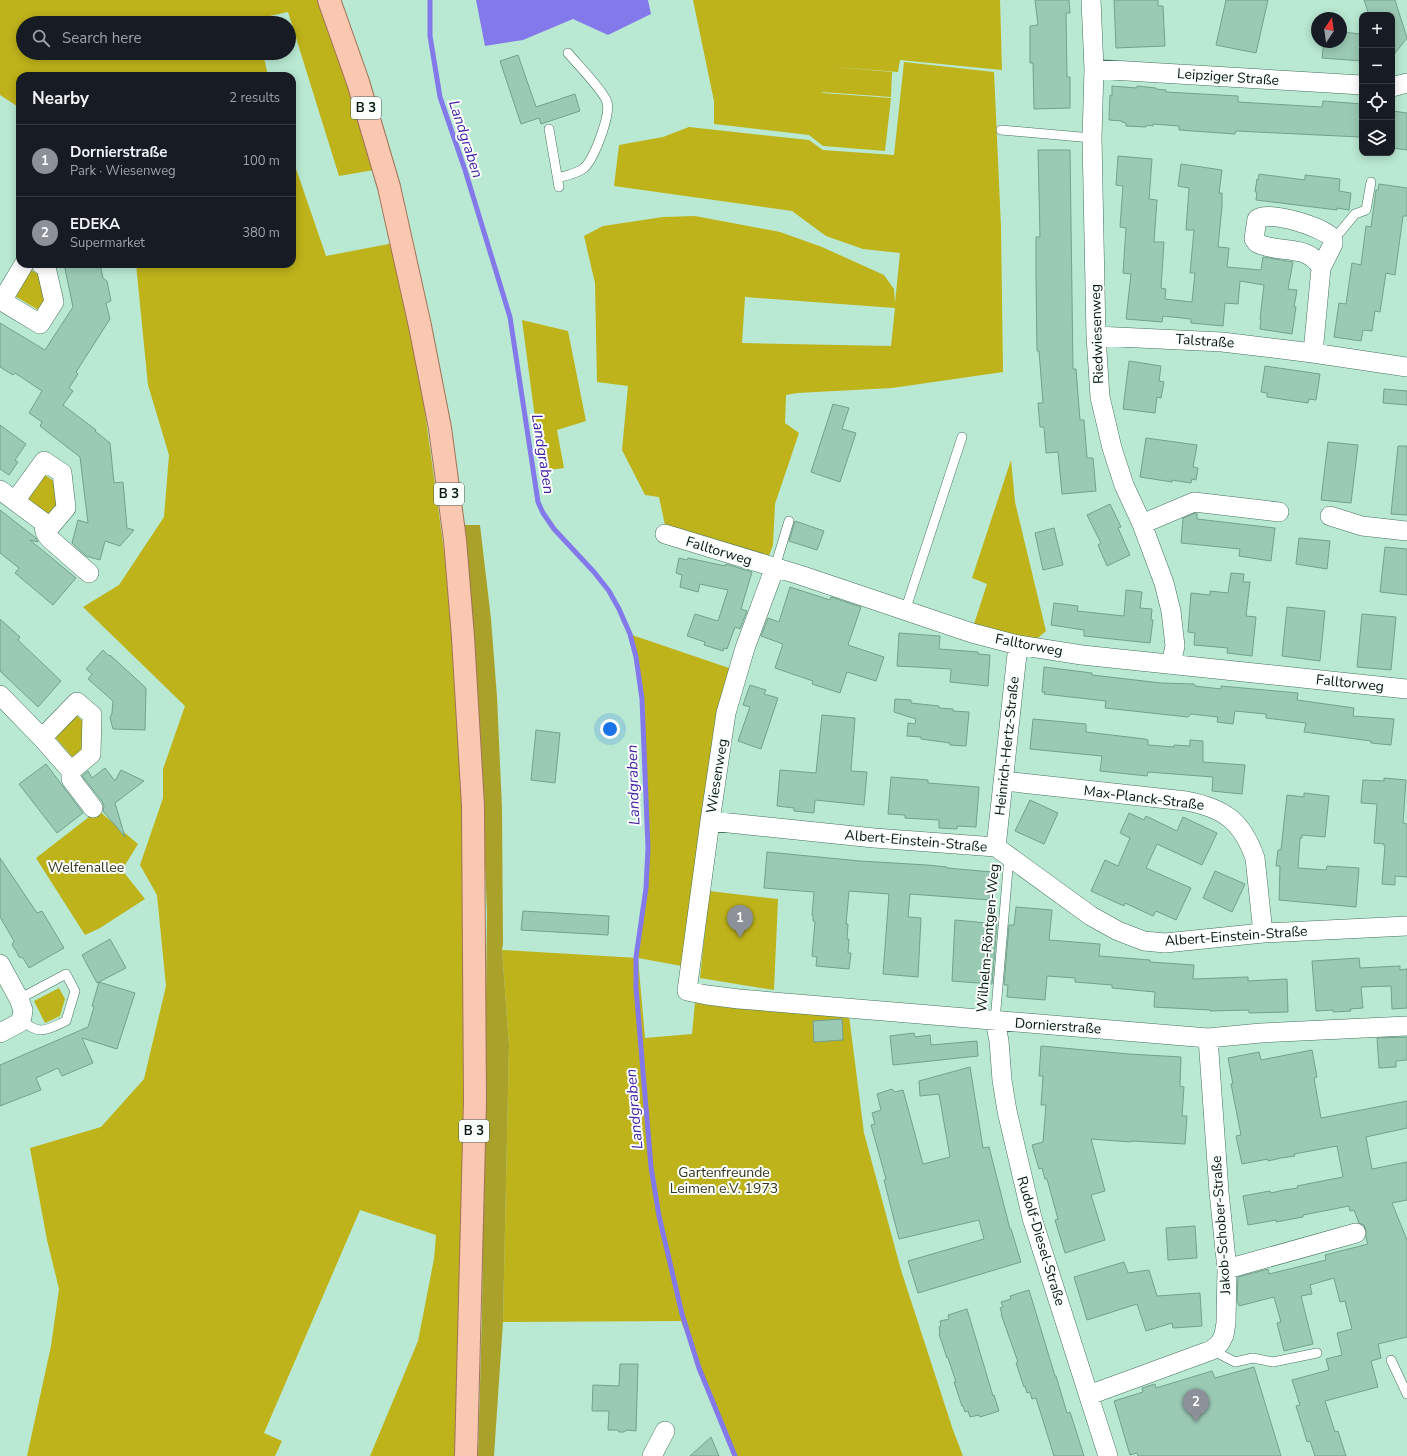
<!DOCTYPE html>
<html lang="en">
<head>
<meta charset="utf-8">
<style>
  body { margin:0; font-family:"Nunito Sans",sans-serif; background:#20242c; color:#f1f3f6 }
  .controls { position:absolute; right:12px; top:12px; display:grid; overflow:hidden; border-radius:8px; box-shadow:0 2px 10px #0003 }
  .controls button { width:36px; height:36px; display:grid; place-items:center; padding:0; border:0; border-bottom:1px solid #363941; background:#171b24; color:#f1f3f6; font:20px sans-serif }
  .compass { position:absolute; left:1311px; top:12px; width:36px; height:36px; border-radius:50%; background:#171b24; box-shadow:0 2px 10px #0003; rotate:13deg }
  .you { position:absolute; left:610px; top:729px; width:14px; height:14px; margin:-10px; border:3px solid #fff; border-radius:50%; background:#1a73e8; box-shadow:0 0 0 6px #1a73e833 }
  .badge { display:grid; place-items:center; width:26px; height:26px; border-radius:50%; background:#8c9099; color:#fff; font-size:13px; font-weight:700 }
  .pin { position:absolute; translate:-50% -33px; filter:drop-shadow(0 1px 2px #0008) }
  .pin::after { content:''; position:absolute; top:21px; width:14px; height:12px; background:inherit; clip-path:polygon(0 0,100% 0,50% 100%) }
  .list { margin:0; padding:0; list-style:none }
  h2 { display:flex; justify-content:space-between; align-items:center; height:52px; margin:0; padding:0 16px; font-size:17px }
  h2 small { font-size:13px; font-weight:400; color:#9ea1a6 }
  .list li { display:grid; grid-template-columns:26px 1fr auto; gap:12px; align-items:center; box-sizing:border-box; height:72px; padding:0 16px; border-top:1px solid #363941 }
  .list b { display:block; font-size:15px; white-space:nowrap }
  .list p { margin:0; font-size:13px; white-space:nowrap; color:#9ea1a6 }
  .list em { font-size:13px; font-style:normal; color:#9ea1a6 }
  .icon { flex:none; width:22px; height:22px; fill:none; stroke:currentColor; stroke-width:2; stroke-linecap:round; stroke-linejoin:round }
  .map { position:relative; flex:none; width:1407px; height:1456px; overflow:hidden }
  .search { position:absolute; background:#171b24; box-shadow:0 2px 10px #0003; left:16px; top:16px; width:280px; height:44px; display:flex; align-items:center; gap:10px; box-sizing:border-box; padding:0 14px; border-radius:22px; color:#9ea1a6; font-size:15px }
  .panel { position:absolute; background:#171b24; box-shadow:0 2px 10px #0003; left:16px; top:72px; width:280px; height:196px; border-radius:12px }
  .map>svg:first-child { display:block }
  .green { fill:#beb31a; fill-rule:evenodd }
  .forest { fill:#aaa12b }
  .water { fill:#8379eb }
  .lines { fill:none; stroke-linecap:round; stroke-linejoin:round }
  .stream { stroke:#8379eb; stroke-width:5 }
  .building { fill:#9acab4; stroke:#73a18c }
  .lane-casing { stroke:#45725f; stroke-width:10 }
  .street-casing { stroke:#45725f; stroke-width:20 }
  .primary-casing { stroke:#a27257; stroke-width:24 }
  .lane { stroke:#fff; stroke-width:9 }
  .street { stroke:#fff; stroke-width:19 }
  .primary { stroke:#fac8b1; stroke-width:22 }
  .labels { text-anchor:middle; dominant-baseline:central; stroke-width:4; stroke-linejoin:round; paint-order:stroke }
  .shield { fill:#fafffc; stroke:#4e5d57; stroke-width:1 }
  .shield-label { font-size:13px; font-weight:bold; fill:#051710 }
  .street-label { font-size:14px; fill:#051710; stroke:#fafffc }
  .park-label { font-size:14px; fill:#37351d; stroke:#fafffc }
  .water-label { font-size:15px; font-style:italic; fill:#4320a7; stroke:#fafffc }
</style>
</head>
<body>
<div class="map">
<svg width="1407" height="1456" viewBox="0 0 1407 1456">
  <rect width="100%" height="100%" fill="#b9e9d2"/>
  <!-- green -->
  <path class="green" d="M0,0H321L374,170L339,176L288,12L256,19V23H23V53H263L268,76H20V108L0,95Z
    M693,0H1000L1002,70L900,60L898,72L824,66L822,93L891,98L885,151L823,146L809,135L714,124V101Z
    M904,62L994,72L1001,227L1003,372L892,388L797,393L786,395L785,423L799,433L775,504L773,545L769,556L665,525L659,497L645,495L622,450L628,386L597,382L595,283L584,236L603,226L663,217L695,216L780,232L822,247L884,275L894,289L895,303L900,253L863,249L826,236L792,211L614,186L619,145L663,137L689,127L809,140L823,150L894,155ZM745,297L895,308L891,346L742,343Z
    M824,66L892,72L891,97L822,92Z
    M292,157L326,256L394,243L418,361L451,602L462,779L467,1036L455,1456H370L418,1341L434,1259L436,1235L360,1210L264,1433L282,1441L275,1456H27L51,1346L59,1289L47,1240L30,1148L101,1127L144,1079L166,986L157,895L140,865L163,798V769L185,706L83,607L119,585L164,517L169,455L148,385L136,264H292Z
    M31,270L41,276L46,301L40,311L15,296Z
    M522,320L568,331L586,421L557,430L564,468L542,471Z
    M1011,460L1015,502L1046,631L1033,642L973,627L987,584L972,578Z
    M45,475L55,482L58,507L48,518L26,500Z
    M632,635L729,668L682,966L638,958L645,1038L692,1034L695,1003L849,1016L864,1133L901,1270L953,1430L963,1456H734L681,1321L503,1322L509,1045L502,950L638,958L647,889L649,848L644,698Z
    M76,715L85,723L84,752L74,759L55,737Z
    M98,810L138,844L122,870L145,899L100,928L85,935L36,858Z
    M709,891L778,899L774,990L700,978Z
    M59,988L65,999L60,1016L45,1023L34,1001Z"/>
  <!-- forest -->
  <path class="forest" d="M463,525H480L491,619L497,697L502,808L503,944L502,950L509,1045L503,1322L494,1456H478L482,1313L487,913L479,722L468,557Z"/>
  <!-- water -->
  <path class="water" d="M476,0H648L651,14L608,35L573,19L523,40L485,46Z"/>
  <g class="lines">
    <!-- stream -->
    <path class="stream" d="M430,0V36L440,97L465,170L510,317L538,502L543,513L554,529L594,572L609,591L619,609L630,634L636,657L642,699L648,848L646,888L636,957V988L651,1167L659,1216L682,1314L699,1368L735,1456"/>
  </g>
  <!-- building -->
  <path class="building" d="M1035,0H1069L1070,13H1066L1067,77H1070V108L1034,109L1033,63H1030V26L1038,25Z
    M1114,0H1158V6H1163L1165,46L1116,48Z
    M1226,0H1268L1256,53L1216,45Z
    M1364,0H1395L1407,38L1392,57V15H1369Z
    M1341,32L1362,34V61L1322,58L1324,42H1341Z
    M518,55L536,107L575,94L580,111L541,124L539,118L521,124L500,61Z
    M1112,86L1137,88V86L1156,88V89L1166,90V92L1238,96V102L1322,107L1323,101L1362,104L1360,137L1236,131L1235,134L1179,130V126L1153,124V126L1147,125L1146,127L1126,126V123L1122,122V121L1109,120L1110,95L1112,96Z
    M1392,111L1407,113V150L1392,148Z
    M1038,150H1070L1073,369H1076L1080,420H1084L1087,458H1093L1096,491L1062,494L1058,452L1046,453L1044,427H1040L1038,403H1043L1039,351H1037L1036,280V237H1040Z
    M1118,156L1152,159L1149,199L1157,200L1154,242H1164L1161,288L1166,289L1165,299L1192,302L1195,273H1190L1194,230H1186L1189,188L1178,186L1181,164L1222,170L1219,193H1222V206L1218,247L1229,248L1227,267L1261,270L1263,257L1293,262L1288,289L1297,290L1294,307H1296L1292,334L1260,329L1261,319H1260L1264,285L1240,281L1238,304L1225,303L1223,326L1191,323V319L1163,316L1162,322L1126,319L1131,274L1123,273L1126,228L1120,227L1123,186L1116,185Z
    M1259,174L1305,180V175L1340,179L1339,191L1351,193L1349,210L1337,208V210L1256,200L1257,192H1255L1257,179L1258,180Z
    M1379,184L1407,188V216H1403L1395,275L1386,273L1380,312L1375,311L1372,331L1363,330L1361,341L1334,337L1339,303L1346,304L1352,263L1361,265L1366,226L1371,227L1376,190H1378Z
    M64,264H100L103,278L107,281L111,301L106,303L110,319L76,372L78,374L69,388L73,391L63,405L96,430L95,431L110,443L114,483L123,482L127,528L134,530L120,546L105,541L100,560L86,556L72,543L78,520L88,523L80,457L40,426L42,422L29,413L42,391L15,373L13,375L0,367V323L45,350L73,307Z
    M1129,361L1161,366L1159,381L1164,382L1161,398L1157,397L1155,413L1123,409Z
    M1265,366L1320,374L1316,400L1309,399L1308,403L1267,397V393L1261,392Z
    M1384,389L1407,391V405L1383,403Z
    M833,404L849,408L842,429L856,433L840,482L811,472Z
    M0,425L26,444L15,460L18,462L9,475L0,469Z
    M1146,438L1197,445L1193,467L1198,468L1196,480L1192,479L1191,483L1172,480V482L1140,477Z
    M1328,442L1358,445L1351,503L1321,500Z
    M1398,446H1407V515L1391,514Z
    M1110,504L1121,527L1118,528L1130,555L1107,566L1098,545L1101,543L1087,515Z
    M0,510L36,538L38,542L30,540L76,578L53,605L15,573L19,568L0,553Z
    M1195,513L1197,514V519L1275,528L1271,561L1239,556L1240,549L1181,543L1183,518Z
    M795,521L824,531L817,550L789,541Z
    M1054,528L1063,565L1043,570L1035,533Z
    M1299,538L1330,541L1327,569L1296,564Z
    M1385,547L1407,549V595L1380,592Z
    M679,558L687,560L688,558L725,566L726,564L752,572L741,609L747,611L740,629L735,627L727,649L724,648L723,651L704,645L705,642L687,636L695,614L718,621L728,590L700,584L698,592L680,587L682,575L676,573Z
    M1231,573L1244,574L1243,582H1250L1246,616L1256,617L1252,656L1227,653L1228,648L1194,645L1195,633L1188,632L1191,593L1210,595V591L1228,593Z
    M790,587L830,600L831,597L861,607L848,645L884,657L876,681L847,672L840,693L812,684L813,681L775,668L783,644L761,636L768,618L779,622Z
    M1126,590L1142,592L1140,608L1152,609L1151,620H1153L1150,643L1084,636V630L1051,625L1054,603L1078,606L1077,611L1124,616Z
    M1287,607L1325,611L1320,661L1282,656Z
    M1362,614L1396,617L1391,670L1357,667Z
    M0,619L20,637L18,640L61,681L38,707L0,671Z
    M899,633L940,636L939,649L978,652V654L990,655L988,686L950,682L951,669L897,666Z
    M103,650L109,656L110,655L146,688L145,730L113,729L110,718L112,713L113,701L88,679L92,674L86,669Z
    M1044,667L1092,673V675L1161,683L1194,684L1195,686L1221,689V686L1298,693L1297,700L1354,708L1353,716L1394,719L1391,745L1371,743V741L1304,732L1306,723L1266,718V714L1235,711L1233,724L1217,722L1218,717L1191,714L1188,717L1105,708L1106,701L1044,694L1045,692H1042Z
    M750,685L766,690L764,694L778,698L761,749L738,741L750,707L743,705Z
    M895,699L911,700V703L939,706V708L953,709V711L969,712L966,746L950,745V743L921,739V737L907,736L908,723L915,724L916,719L894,712Z
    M822,715L855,718L851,771L867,772L864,805L815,800L814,813L794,811V808L777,806L780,770L816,773Z
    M1033,719L1086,724V732L1145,739L1148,740V745L1174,747V745L1190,746V740L1203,741V762L1245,765L1242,794L1212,791L1213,777L1148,772L1147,776L1100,771L1102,756L1030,749Z
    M536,730L560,733L555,783L531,780Z
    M46,764L83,813L57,833L19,784Z
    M105,768L115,781L121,770L144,781L115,803L125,837L103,811L104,806L102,801L82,776L88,771L92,778Z
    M891,777L928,780V783L979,787L976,827L957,826V829L939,828V820L905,818V815L888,814Z
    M1384,778L1406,780L1403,823L1407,824V877L1395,876V885L1382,884L1385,846H1384V844L1374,843L1377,804L1361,803L1363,780L1384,781Z
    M1304,793L1329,796L1325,837L1302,835V838H1300L1298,868L1326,870L1327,866L1359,868L1356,907L1279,900L1280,866H1276L1278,850H1281L1287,795L1304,797Z
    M1030,800L1058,813L1044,844L1015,831Z
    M1129,813L1144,820L1146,816L1177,831L1183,817L1217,833L1202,865L1157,844L1146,868L1191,888L1176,920L1156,911L1153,916L1125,903L1124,906L1091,891L1105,860L1118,866L1130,838L1120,833Z
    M767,852L860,861L927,865L947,867V868L992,872L990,900L910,894L908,917L921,918L918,977L883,974L889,894L849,891L846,924H848L847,939H849L848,953H851L849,969L816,966L817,957L812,956L815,922L813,921V915H812L814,892L764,888Z
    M0,858L37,913L42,911L64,948L29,968L23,958L19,957L16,951L12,945L14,941L0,917Z
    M1215,871L1245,884L1232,912L1203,898Z
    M1016,907L1052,910L1049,940L1100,944L1099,956L1150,960V962L1194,965L1193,979L1248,977V981L1287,979L1288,1012L1249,1013V1010L1210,1011V1010L1154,1007L1155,992L1112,988V985L1075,982V978L1047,976L1045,1000L1007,997L1008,985H1004L1009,925H1014Z
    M523,911L609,916L608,935L521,930Z
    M955,920L997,924L992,984L952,981Z
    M110,939L126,968L97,983L82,955Z
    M1359,958L1360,968L1400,966V970L1407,969V1008L1392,1009L1391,986L1361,987L1363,1008L1350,1009L1351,1011L1333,1012V1010L1316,1011L1312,961Z
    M99,982L135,993L117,1049L82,1038L93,1063L62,1076L58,1068L36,1078L41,1090L0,1106V1065L88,1027L94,1007L92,1006Z
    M842,1019L843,1040L814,1042L813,1021Z
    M914,1033L915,1037L930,1035L931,1045L977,1041L978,1056L893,1065L890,1036Z
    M1407,1037V1060L1396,1061V1067L1379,1068L1377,1038Z
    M1041,1046L1129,1054L1181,1057L1180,1086L1184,1087L1182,1116H1187L1185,1144L1131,1141V1142L1091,1139L1105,1191L1091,1195L1105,1240L1065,1253L1055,1220L1058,1219L1047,1179H1045L1042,1168L1039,1169L1032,1145L1043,1142L1046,1105H1041L1043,1076H1039Z
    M1312,1050L1317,1077L1314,1078L1321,1118L1407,1101V1128L1366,1137L1372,1169L1407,1162V1200L1392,1203L1407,1240V1337L1378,1344L1381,1358L1371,1361L1378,1387L1325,1401L1335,1432L1338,1431L1346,1456H1315L1310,1441L1307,1442L1302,1425L1296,1406L1300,1405L1292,1380L1329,1370L1326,1359L1342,1355L1337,1333L1352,1329L1345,1301L1340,1302L1334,1278L1310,1285L1312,1294L1301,1296L1313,1344L1284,1351L1277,1323L1281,1322L1274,1297L1239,1306L1237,1300L1238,1277L1268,1269L1269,1274L1326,1260L1325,1255L1368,1244L1366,1238V1230L1364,1225L1359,1223L1354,1210L1350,1211L1349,1206L1303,1215V1217L1276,1222V1220L1248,1225L1243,1196L1270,1191L1271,1193L1284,1190L1298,1188L1297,1186L1343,1177L1337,1146L1294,1154L1295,1156L1281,1158L1268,1161V1159L1242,1164L1236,1136L1241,1135L1231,1084H1233L1228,1058L1259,1052L1261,1060Z
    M970,1067L983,1148L989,1147L1010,1229H1011L1021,1262L918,1293L908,1261L984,1239L979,1220L899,1239L884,1180L886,1179L871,1125L875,1124L872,1113L881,1110L877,1094L892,1089L895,1092L903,1090L923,1164L950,1157L939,1094L920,1096L919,1081Z
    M1195,1226L1197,1258L1168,1260L1166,1228Z
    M1124,1262L1128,1273L1149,1270L1157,1296L1200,1293L1202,1326L1173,1328L1172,1323L1146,1331L1137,1304L1087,1320L1074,1277Z
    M1029,1290L1055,1376H1056L1067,1413L1070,1412L1084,1456H1054L1036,1398L1032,1399L1030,1392L1027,1393L1025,1386L1024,1387L1016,1363L1018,1362L1001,1314H1002L1000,1308L1003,1307L1001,1302L1011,1299L1010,1296Z
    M967,1309L993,1396L994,1395L999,1411L980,1417L979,1415L970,1417L968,1411L965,1412L963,1406H962L954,1382H956L948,1358H947L939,1334L940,1333L939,1327L941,1326L940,1321L949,1319L948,1315Z
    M620,1364H638L636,1431L627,1430L624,1432H619L618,1430H608L609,1411H592L593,1385L619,1386Z
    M1254,1367L1281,1456H1138L1137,1453L1130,1455L1114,1401L1143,1392L1142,1388L1155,1384L1156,1388L1212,1371L1215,1378Z
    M711,1437L719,1456H690Z"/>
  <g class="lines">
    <defs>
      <path id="lane" d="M549,129L559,187
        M1001,130L1092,138
        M558,178C566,175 577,174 584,168C594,159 611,115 607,102C603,90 577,64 568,53
        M1333,238L1340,232L1355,214L1366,210L1371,182
        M775,567L789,521
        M905,611L962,437
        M19,999L66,974L75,991L66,1021C46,1030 40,1036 21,1020
        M995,1021L1009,857
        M1212,1350L1235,1362L1253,1358L1273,1362L1317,1353
        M1391,1360L1407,1394"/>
      <path id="street" d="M1091,0L1094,69L1092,138L1096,336L1100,397L1112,448L1124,485L1142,524L1164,583L1171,611L1175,646L1171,664
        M1094,69L1362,85
        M1392,87L1407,83
        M0,300L40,324L54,302L46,267L41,264
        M2,301L24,264
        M1096,336L1222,342L1313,353L1407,367
        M1313,353L1321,268L1333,244V239C1325,227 1268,210 1257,219L1254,239L1257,243C1277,254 1309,243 1321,268
        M0,490L50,527L66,508L62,473L44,461L15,501
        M1330,516L1362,526L1407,531
        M44,523C44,530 45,534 50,539L89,573
        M1142,524L1194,502L1279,512
        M665,534L800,575L972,633L1018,645L1082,655L1407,689
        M775,567L745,648L726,713L710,821L687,991L707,995L739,999L1208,1038L1261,1033L1407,1026
        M0,695L42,738L71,771V779L93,808
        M42,738L77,702L92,715L91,754L71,771
        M1004,781L1186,801C1224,808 1242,821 1255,858L1263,933
        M710,821L874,838L996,847L1091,916L1118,931L1144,941L1165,943L1263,933L1407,926
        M996,847L1018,645
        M0,964L19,999L23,1010L22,1017L19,1023L0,1033
        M995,1021L999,1041L1002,1080L1007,1111L1032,1218L1108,1456
        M1227,1269L1356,1233
        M1089,1395L1212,1350L1220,1343L1224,1335L1226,1323L1227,1269L1219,1192L1208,1038
        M652,1456L665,1431"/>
      <path id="primary" d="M329,0L358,82L389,187L420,326L440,428L455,540L463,637L473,806L475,1101L466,1456"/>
    </defs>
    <!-- lane casing -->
    <use href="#lane" class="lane-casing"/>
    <!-- street casing -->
    <use href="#street" class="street-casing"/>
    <!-- primary casing -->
    <use href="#primary" class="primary-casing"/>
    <!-- lane -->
    <use href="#lane" class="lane"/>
    <!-- street -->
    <use href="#street" class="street"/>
    <!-- primary -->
    <use href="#primary" class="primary"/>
  </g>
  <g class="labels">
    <!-- shield labels -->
    <g class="shield">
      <rect x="351" y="97" width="30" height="22" rx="3"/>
      <rect x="434" y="483" width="30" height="22" rx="3"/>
      <rect x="459" y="1120" width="30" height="22" rx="3"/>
    </g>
    <g class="shield-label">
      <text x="366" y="108">B 3</text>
      <text x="449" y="494">B 3</text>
      <text x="474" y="1131">B 3</text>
    </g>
    <!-- street labels -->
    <g class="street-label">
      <text transform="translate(1228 77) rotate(4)">Leipziger Straße</text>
      <text transform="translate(1097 334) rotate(-92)">Riedwiesenweg</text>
      <text transform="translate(1205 341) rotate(4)">Talstraße</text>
      <text transform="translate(719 551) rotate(17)">Falltorweg</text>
      <text transform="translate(1029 645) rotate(11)">Falltorweg</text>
      <text transform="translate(1350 683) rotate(6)">Falltorweg</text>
      <text transform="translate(1007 746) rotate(-84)">Heinrich-Hertz-Straße</text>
      <text transform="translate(717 776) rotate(-81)">Wiesenweg</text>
      <text transform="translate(1144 798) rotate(7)">Max-Planck-Straße</text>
      <text transform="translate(916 841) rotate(5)">Albert-Einstein-Straße</text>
      <text transform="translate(1236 936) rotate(-4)">Albert-Einstein-Straße</text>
      <text transform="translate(988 938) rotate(-85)">Wilhelm-Röntgen-Weg</text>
      <text transform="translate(1058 1026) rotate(4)">Dornierstraße</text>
      <text transform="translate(1221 1225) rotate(-94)">Jakob-Schober-Straße</text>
      <text transform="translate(1041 1241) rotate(73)">Rudolf-Diesel-Straße</text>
    </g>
    <!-- park labels -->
    <g class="park-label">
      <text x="86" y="867">Welfenallee</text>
      <text x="724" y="1172">Gartenfreunde<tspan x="724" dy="16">Leimen e.V. 1973</tspan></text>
    </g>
    <!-- water labels -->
    <g class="water-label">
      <text transform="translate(466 139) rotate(72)">Landgraben</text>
      <text transform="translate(543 454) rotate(81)">Landgraben</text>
      <text transform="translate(633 785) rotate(-92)">Landgraben</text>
      <text transform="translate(634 1109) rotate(-95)">Landgraben</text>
    </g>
  </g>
</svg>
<div class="controls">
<button>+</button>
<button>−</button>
<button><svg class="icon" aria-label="locate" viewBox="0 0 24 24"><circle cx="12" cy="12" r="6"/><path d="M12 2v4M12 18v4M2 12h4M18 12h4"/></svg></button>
<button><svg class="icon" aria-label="layers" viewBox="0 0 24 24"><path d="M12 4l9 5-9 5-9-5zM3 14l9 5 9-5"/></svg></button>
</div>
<svg class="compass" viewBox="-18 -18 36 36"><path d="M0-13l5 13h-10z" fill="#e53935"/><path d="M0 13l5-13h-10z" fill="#9ea1a6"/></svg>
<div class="you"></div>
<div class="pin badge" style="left:740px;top:938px">1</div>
<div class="pin badge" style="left:1196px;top:1422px">2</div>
<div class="search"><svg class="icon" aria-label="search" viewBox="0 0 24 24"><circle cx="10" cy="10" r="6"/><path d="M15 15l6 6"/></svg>Search here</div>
<section class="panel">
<h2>Nearby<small>2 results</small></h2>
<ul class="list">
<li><span class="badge">1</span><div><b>Dornierstraße</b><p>Park · Wiesenweg</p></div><em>100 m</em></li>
<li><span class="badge">2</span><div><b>EDEKA</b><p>Supermarket</p></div><em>380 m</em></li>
</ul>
</section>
</div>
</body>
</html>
